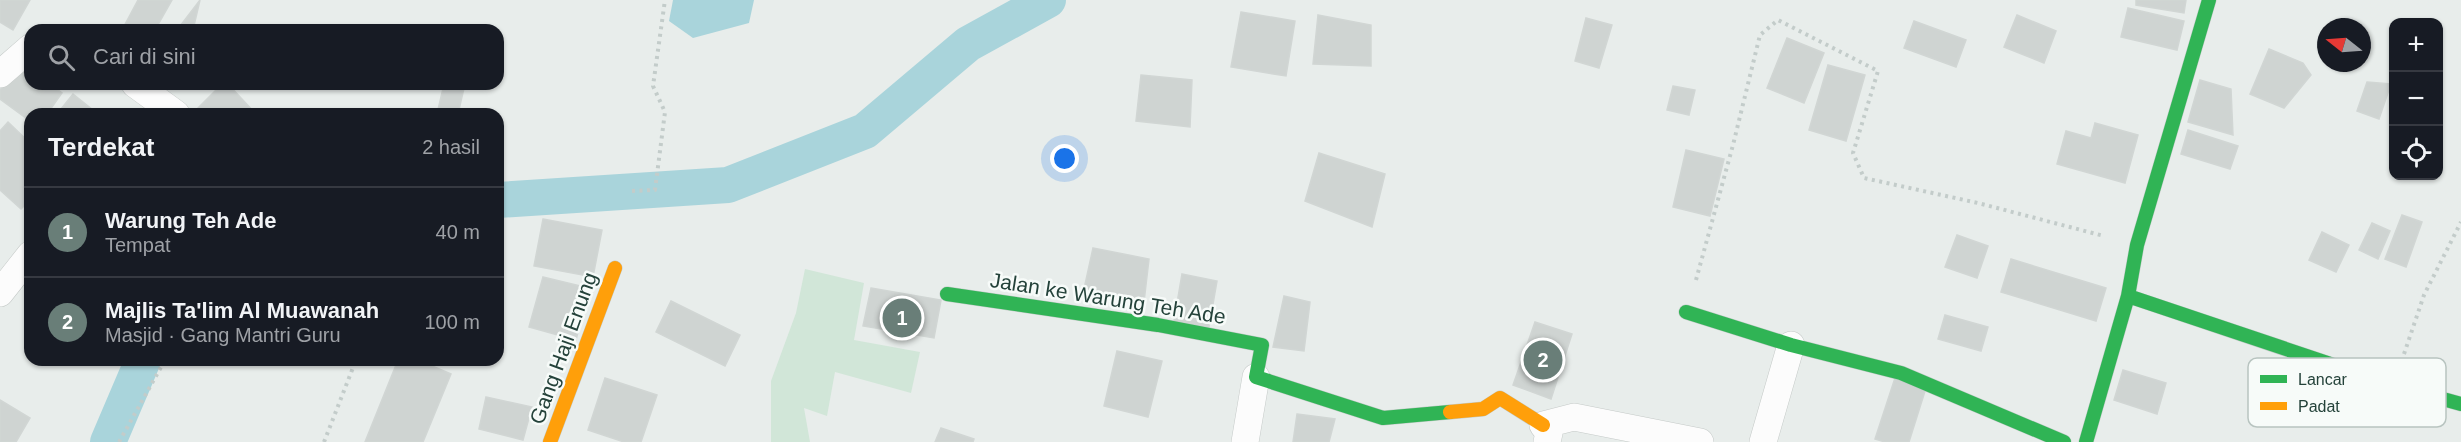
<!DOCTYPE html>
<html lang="id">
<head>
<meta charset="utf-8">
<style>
  body { margin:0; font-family:Helvetica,sans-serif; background:#20242c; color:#f1f3f6 }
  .controls { position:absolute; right:18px; top:18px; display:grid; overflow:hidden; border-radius:12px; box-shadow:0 2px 4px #0004 }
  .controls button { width:54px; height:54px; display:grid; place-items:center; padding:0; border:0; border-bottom:2px solid #363941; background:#171b24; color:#f1f3f6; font:30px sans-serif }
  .compass { position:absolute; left:2317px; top:18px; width:54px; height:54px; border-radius:50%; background:#171b24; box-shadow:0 2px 4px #0004; rotate:287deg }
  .you { position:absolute; left:1065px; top:159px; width:21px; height:21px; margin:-15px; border:4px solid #fff; border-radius:50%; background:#1a73e8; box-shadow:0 0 0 9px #1a73e833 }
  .badge { display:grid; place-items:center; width:39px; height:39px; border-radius:50%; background:#697e78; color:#fff; font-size:20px; font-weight:700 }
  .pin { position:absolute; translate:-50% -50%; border:3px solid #fff; box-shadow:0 2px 6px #0006 }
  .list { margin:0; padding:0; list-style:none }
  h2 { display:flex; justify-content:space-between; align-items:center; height:78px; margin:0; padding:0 24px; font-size:26px }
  h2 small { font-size:20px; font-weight:400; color:#9ea1a6 }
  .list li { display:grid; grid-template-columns:39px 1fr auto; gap:18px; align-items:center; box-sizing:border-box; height:90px; padding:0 24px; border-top:2px solid #363941 }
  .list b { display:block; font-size:22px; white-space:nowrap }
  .list p { margin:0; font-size:20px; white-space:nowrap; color:#9ea1a6 }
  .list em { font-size:20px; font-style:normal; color:#9ea1a6 }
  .icon { flex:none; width:33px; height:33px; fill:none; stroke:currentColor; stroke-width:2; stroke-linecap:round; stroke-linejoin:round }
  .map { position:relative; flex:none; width:2461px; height:442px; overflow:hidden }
  .search { position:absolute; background:#171b24; box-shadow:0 2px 4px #0004; left:24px; top:24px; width:480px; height:66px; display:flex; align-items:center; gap:15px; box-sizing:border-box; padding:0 21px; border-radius:18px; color:#9ea1a6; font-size:22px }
  .panel { position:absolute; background:#171b24; box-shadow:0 2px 4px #0004; left:24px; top:108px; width:480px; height:258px; border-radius:18px }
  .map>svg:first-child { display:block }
  .green { fill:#d1e6d8 }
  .water { fill:#a9d4db }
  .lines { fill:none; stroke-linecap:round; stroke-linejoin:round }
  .canal { stroke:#a9d4db; stroke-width:36 }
  .building { fill:#cfd4d2; stroke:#d1d6d4; stroke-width:1.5 }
  .street-casing { stroke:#c5cac8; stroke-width:28 }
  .fast-casing { stroke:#c3cbc8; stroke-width:15 }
  .slow-casing { stroke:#c3cbc8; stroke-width:15 }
  .path { stroke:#c3ccca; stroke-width:4; stroke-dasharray:3 4.5; stroke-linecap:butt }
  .street { stroke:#fcfcfc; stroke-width:27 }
  .fast { stroke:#30b455; stroke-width:14 }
  .slow { stroke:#ff9f0a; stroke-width:14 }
  .labels { text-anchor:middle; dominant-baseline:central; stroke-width:5; stroke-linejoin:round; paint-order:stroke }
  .street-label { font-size:21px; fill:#24423a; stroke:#f7fbf9 }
  .key { fill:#f7fbf9; stroke:#b8c4c0; stroke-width:1.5 }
  .key-label { font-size:16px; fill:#24423a }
</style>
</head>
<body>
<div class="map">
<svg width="2461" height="442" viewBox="0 0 2461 442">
  <rect width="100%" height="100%" fill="#e8edeb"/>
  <!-- green -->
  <path class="green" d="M805,269L864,283L854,340L920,352L911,393L835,372L827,416L804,408L810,442H771V381L796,313Z"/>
  <!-- water -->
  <path class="water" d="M673,0H754L749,23L693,38L669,21Z"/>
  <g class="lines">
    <!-- canal -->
    <path class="canal" d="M498,200L728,185L865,131L968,44L1048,0
      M108,442L143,360"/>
  </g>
  <!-- building -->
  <path class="building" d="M0,0H30L13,30L0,22Z
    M138,0H172L155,30H122Z
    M200,0L193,30H177Z
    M2136,0H2186L2184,13L2136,5Z
    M2128,8L2184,21L2177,50L2121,37Z
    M1241,12L1295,21L1286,76L1231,67Z
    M1318,15L1371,25V66L1313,64Z
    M2017,15L2056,31L2044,63L2004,47Z
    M1586,18L1612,25L1599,68L1575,61Z
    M1914,21L1966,40L1956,67L1904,48Z
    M1787,38L1824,53L1804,103L1767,88Z
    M2269,49L2303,63L2311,75L2284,108L2250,94Z
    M20,62L30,70V84H50L62,93L47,114H30V121L0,99V90Z
    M1828,65L1865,75L1846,141L1809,130Z
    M1141,75L1192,80L1190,127L1136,121Z
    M2200,80L2231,89L2233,135L2188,122Z
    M2367,82L2391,84L2379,119L2357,111Z
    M222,84H228L256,114H202L197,109Z
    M444,84H465L458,114H437Z
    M1673,86L1695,90L1689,115L1667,110Z
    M73,94L98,114H57Z
    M8,122L30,143V200L21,209L0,190V131Z
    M2095,123L2138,135L2125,183L2057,164L2066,131L2091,138Z
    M2188,130L2238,146L2230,169L2181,154Z
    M1686,150L1724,159L1710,216L1673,207Z
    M1319,153L1385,174L1372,227L1305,201Z
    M2402,215L2422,222L2406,267L2385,259Z
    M543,219L602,230L593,277L534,266Z
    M2372,223L2390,231L2378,259L2359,250Z
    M2322,232L2349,245L2336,272L2309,260Z
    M1957,235L1988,246L1977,278L1945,267Z
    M1093,248L1149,259L1144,302L1084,289Z
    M2011,259L2106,288L2096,321L2001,292Z
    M1182,274L1217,281L1209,327L1174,321Z
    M543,277L589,288L576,340L529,327Z
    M871,288L941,300L934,338L863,326Z
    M1284,296L1310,302L1304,351L1273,347Z
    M671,301L740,335L725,366L656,332Z
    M1945,315L1988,327L1981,351L1938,339Z
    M1535,322L1572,334L1551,399L1513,385Z
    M1117,351L1162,361L1148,417L1104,406Z
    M398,360H418L451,374L423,442H365Z
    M2123,370L2166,383L2157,414L2114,400Z
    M605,378L657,395L641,442H624L588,430Z
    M1895,378L1926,388L1909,442H1885L1875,439Z
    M486,397L532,407L523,440L479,429Z
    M0,400L30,418L16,442H0Z
    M1297,414L1335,419L1329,442H1293Z
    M941,428L974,439L973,442H935Z"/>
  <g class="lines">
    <defs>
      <path id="street" d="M0,74L30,48
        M135,84L176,114
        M0,293L30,255
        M1245,442L1256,377
        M1547,442L1549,433L1543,425L1574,417L1700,442
        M1763,442L1791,345"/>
      <path id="fast" d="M947,294L1158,325L1262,345L1256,377L1383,418L1450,412
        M2128,296L2396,386L2461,404
        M1686,312L1791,345L1901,373L2064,442
        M2086,442L2128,296L2137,245L2209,0"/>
      <path id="slow" d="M1450,412L1483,409L1500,398L1543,425
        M550,442L615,268"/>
    </defs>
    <!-- street casing -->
    <use href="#street" class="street-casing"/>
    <!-- fast casing -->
    <use href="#fast" class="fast-casing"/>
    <!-- slow casing -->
    <use href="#slow" class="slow-casing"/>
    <!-- path -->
    <path class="path" d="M632,191L655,190L665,112L653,86L665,0
      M1696,280L1733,145L1760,35L1778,20L1878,71L1853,153L1864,178L1978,203L2104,236
      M2404,354L2424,295L2461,222
      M119,442L165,360
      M324,442L356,360"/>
    <!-- street -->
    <use href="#street" class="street"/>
    <!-- fast -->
    <use href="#fast" class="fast"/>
    <!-- slow -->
    <use href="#slow" class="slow"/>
  </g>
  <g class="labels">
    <!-- street labels -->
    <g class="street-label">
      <text transform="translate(1108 298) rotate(9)">Jalan ke Warung Teh Ade</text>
      <text transform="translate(563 348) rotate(-70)">Gang Haji Enung</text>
    </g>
  </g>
  <!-- legend -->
  <rect x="2248" y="358" width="198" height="69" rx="9" class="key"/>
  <rect x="2260" y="375" width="27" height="8" fill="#30b455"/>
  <rect x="2260" y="402" width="27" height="8" fill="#ff9f0a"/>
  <g class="key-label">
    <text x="2298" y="385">Lancar</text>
    <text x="2298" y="412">Padat</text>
  </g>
</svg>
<div class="controls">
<button>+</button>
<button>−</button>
<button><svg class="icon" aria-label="locate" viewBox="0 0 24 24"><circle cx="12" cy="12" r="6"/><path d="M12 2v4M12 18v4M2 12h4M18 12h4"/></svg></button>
</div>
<svg class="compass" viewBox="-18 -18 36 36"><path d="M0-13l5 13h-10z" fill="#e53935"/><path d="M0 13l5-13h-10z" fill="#9ea1a6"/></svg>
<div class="you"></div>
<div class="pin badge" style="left:902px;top:318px">1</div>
<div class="pin badge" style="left:1543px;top:360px">2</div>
<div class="search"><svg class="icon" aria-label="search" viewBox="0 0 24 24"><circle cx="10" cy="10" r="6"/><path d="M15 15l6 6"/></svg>Cari di sini</div>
<section class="panel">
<h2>Terdekat<small>2 hasil</small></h2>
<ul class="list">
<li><span class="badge">1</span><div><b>Warung Teh Ade</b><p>Tempat</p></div><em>40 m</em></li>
<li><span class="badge">2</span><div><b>Majlis Ta'lim Al Muawanah</b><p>Masjid · Gang Mantri Guru</p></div><em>100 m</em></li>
</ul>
</section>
</div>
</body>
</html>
